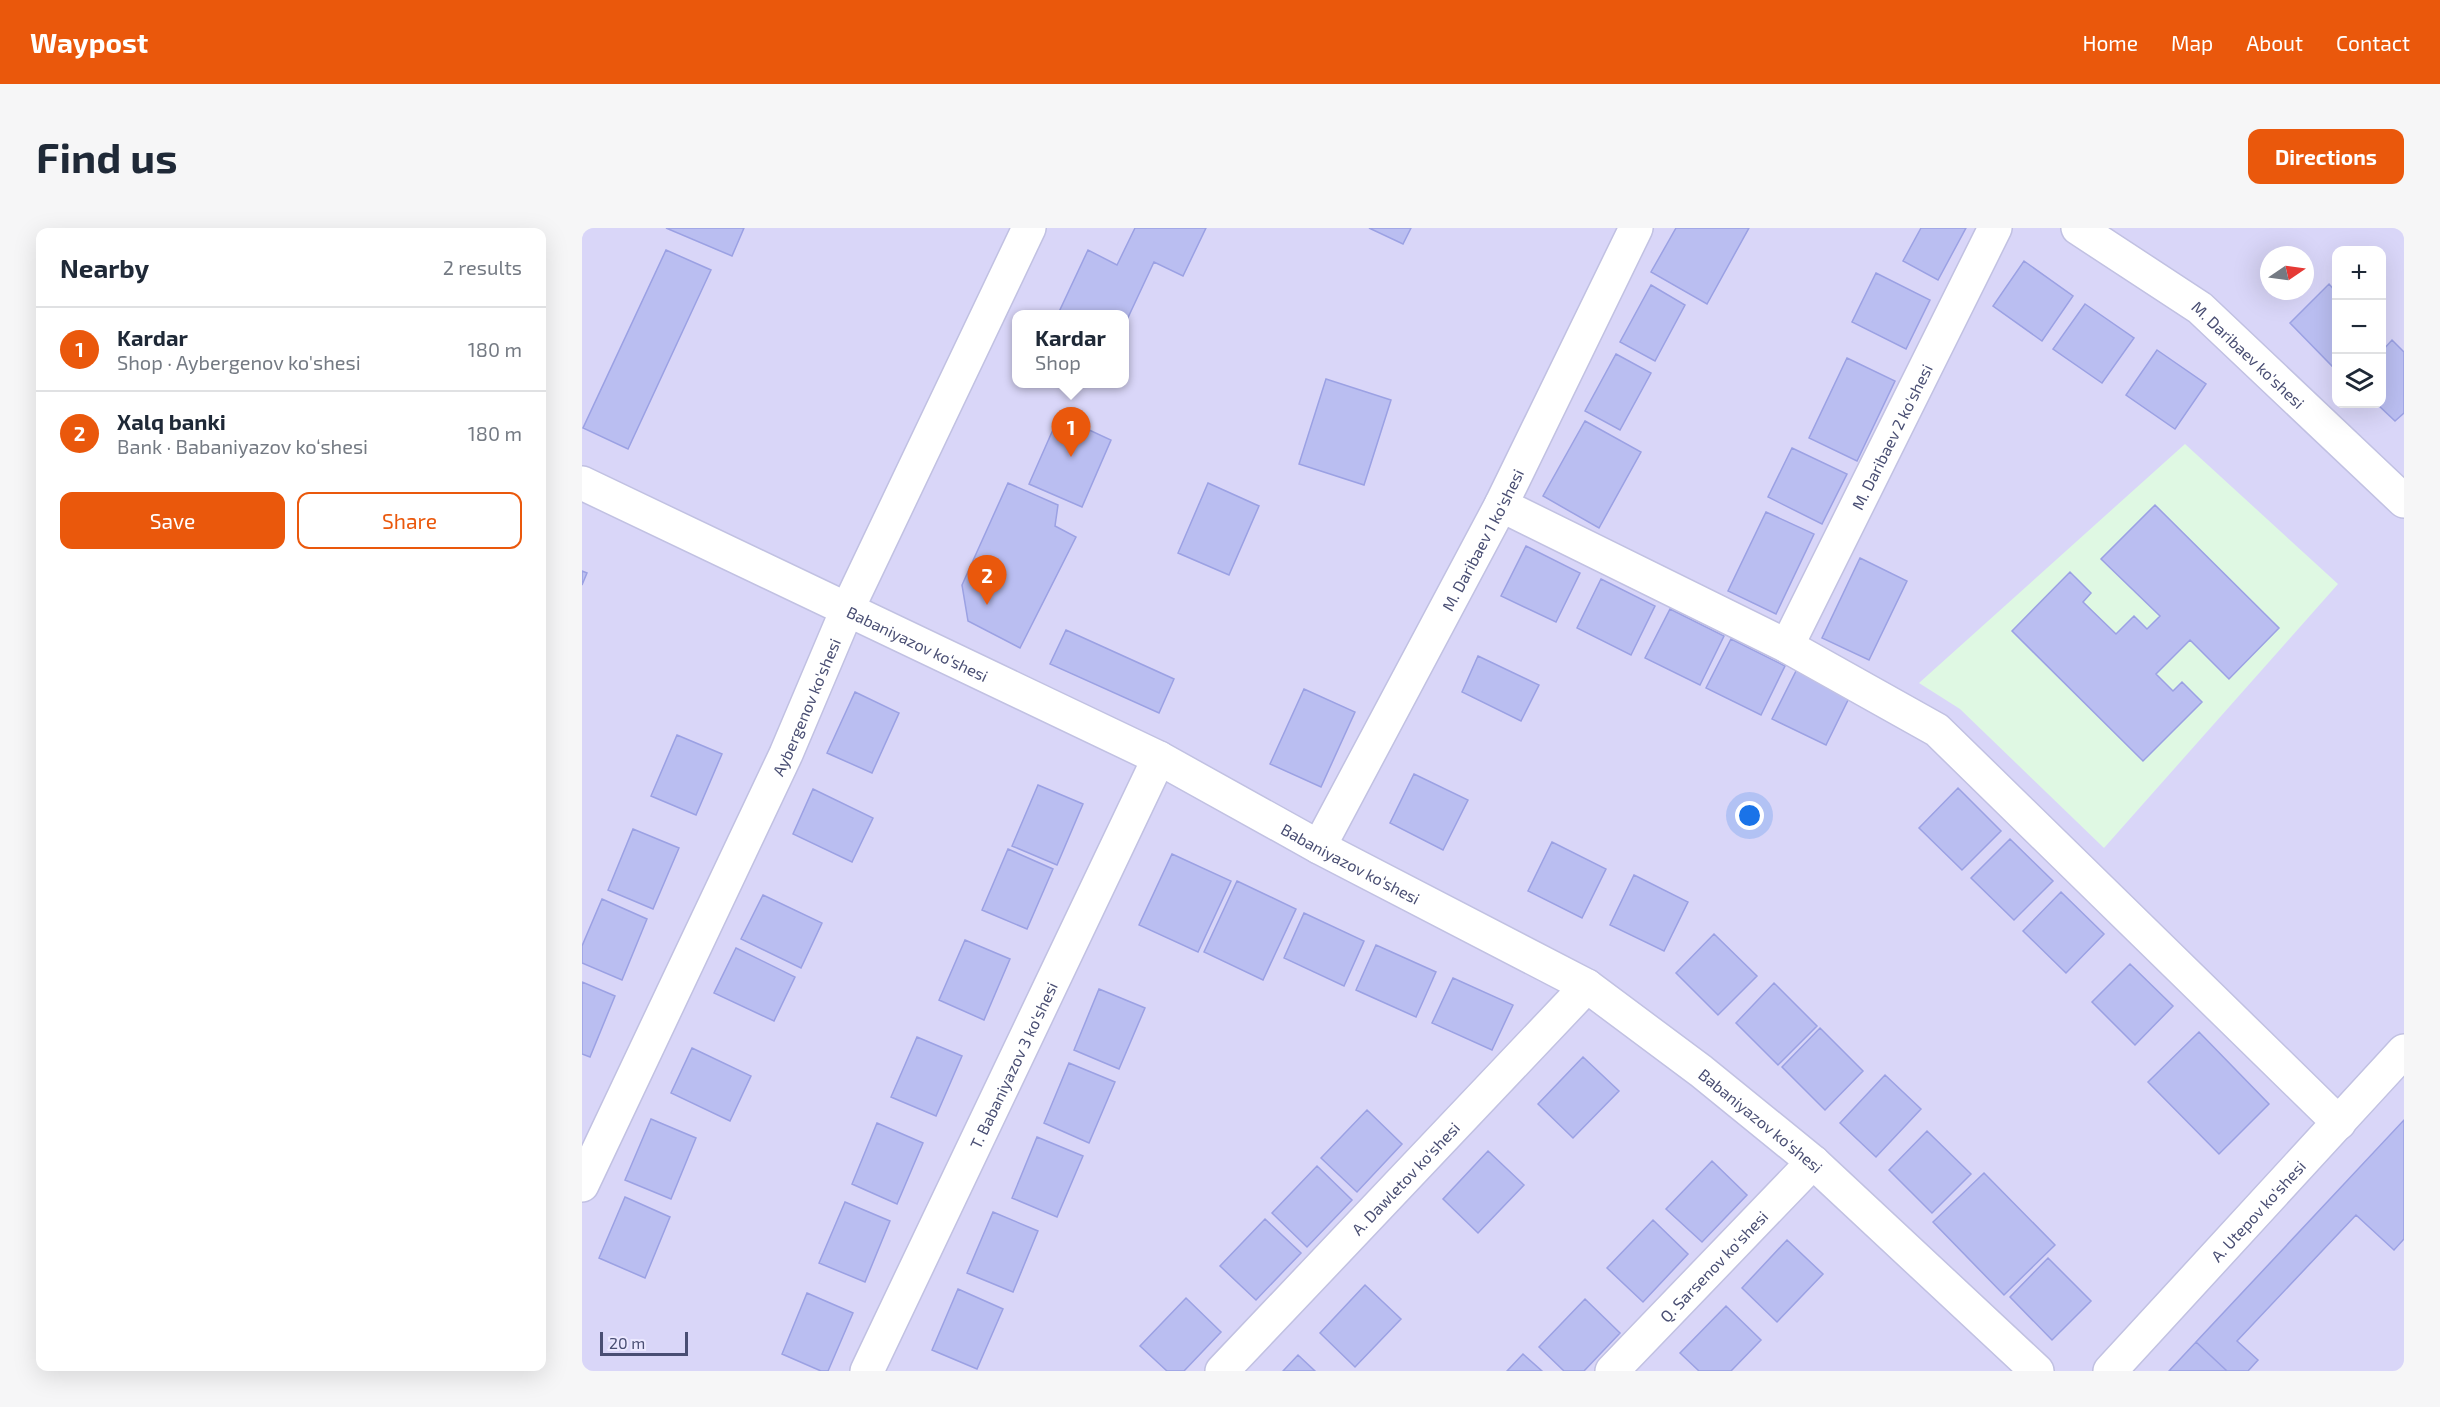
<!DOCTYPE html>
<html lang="en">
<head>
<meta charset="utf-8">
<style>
  body { margin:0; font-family:"Exo 2",sans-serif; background:#f6f6f7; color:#1f2937 }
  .controls { position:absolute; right:18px; top:18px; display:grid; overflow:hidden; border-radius:12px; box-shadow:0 6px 24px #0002 }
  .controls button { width:54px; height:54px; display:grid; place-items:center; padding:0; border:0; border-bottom:2px solid #e0e1e3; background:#fff; color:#1f2937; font:30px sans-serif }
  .compass { position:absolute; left:1678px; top:18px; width:54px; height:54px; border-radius:50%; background:#fff; box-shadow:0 6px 24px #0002; rotate:77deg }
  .scale { position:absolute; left:18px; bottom:15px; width:88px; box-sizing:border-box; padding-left:6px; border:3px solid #494e73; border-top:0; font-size:16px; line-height:21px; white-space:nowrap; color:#494e73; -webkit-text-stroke:4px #ebe8ff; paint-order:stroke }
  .you { position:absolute; left:1168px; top:588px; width:21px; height:21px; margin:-15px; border:4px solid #fff; border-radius:50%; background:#1a73e8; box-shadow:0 0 0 9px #1a73e833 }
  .badge { display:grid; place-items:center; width:39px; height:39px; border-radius:50%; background:#ea580c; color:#fff; font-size:20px; font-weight:700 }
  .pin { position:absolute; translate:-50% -50px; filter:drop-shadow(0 2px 3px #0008) }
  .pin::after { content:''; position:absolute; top:32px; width:21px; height:18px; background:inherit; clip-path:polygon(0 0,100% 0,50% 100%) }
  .popup { position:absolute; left:430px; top:82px; width:117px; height:78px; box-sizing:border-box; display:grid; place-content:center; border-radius:12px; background:#fff; filter:drop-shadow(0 2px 4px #0005); font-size:20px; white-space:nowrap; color:#747a83 }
  .popup b { font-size:22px; color:#1f2937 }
  .popup::after { content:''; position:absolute; left:50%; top:100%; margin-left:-12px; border:12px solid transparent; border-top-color:#fff }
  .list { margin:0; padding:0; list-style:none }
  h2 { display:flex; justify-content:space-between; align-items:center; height:78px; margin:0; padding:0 24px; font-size:26px }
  h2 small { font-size:20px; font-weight:400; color:#747a83 }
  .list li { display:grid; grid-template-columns:39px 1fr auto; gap:18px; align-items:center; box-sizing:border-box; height:84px; padding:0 24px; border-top:2px solid #e0e1e3 }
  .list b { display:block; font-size:22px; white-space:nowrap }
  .list p { margin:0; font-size:20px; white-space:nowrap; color:#747a83 }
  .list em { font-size:20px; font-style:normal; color:#747a83 }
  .actions { display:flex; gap:12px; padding:18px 24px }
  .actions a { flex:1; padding:14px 0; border:2px solid #ea580c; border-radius:12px; text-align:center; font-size:21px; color:#ea580c }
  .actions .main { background:#ea580c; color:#fff }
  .icon { flex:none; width:33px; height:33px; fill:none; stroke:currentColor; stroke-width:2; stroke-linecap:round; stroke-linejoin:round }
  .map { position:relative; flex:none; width:1822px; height:1143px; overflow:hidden; border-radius:12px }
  header { display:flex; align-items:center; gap:36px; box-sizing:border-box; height:84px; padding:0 30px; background:#ea580c; color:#fff }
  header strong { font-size:28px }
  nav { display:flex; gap:33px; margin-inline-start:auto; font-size:21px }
  .intro { display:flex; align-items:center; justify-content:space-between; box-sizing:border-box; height:144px; padding:0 36px }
  h1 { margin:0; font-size:42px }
  .button { padding:15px 27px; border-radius:12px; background:#ea580c; color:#fff; font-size:21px; font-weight:700 }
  main { display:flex; gap:36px; padding:0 36px }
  aside { flex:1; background:#fff; border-radius:12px; box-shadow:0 6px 24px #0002 }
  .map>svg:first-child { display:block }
  .residential { fill:#d9d6f8; fill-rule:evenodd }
  .education { fill:#dff8e3 }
  .building { fill:#babef1; stroke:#9ba1e3; stroke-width:1.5 }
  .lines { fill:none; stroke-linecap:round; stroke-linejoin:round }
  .minor-casing { stroke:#c1c1e2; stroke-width:36 }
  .minor { stroke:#fff; stroke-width:33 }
  .labels { text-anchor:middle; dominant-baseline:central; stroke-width:4.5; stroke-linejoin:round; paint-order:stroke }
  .street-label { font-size:16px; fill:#494e73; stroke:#ebe8ff }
</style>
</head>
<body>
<header>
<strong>Waypost</strong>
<nav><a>Home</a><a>Map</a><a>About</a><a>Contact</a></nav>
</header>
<div class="intro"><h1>Find us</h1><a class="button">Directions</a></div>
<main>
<aside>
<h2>Nearby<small>2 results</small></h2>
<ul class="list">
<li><span class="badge">1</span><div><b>Kardar</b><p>Shop · Aybergenov ko'shesi</p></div><em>180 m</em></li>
<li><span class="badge">2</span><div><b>Xalq banki</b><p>Bank · Babaniyazov ko‘shesi</p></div><em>180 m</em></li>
</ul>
<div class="actions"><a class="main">Save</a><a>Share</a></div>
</aside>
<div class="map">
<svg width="1822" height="1143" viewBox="0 0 1822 1143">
  <rect width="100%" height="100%" fill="#e5e2fc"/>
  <!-- residential -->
  <path class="residential" d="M0,0H1822V1143H0ZM1754,22H1800V176H1754ZM1687,27H1723V63H1687ZM435,86H543V156H435Z"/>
  <!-- education -->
  <path class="education" d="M1603,216L1756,356L1522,620L1378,481L1337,455Z"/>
  <!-- building -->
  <path class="building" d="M84,0H162L150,28Z
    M553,0H624L601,48L572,34L543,96V86H476L506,22L535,37Z
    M787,0H829L821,16Z
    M1094,0H1167L1125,76L1069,44Z
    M1339,0H1384L1356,52L1321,33Z
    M84,22L129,42L46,221L1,200Z
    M1442,33L1491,68L1460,113L1411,78Z
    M1294,45L1348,72L1324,121L1270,94Z
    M1747,56L1754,64V133L1750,138L1708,95Z
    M1069,57L1103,77L1073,133L1038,114Z
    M1503,76L1552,110L1520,155L1471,121Z
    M1810,112L1822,124V185L1813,193L1795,176H1800V123Z
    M1575,122L1624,156L1593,201L1544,167Z
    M1034,126L1069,145L1038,202L1003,183Z
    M1265,130L1313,153L1275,233L1227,210Z
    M744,151L809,172L782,257L717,236Z
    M477,188L529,212L500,279L447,256Z
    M1003,193L1059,224L1017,300L961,268Z
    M1210,220L1265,246L1240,296L1186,269Z
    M426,255L476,277L473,298L494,309L438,420L386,393L380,357Z
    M626,255L677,278L647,347L596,325Z
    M1573,277L1697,400L1647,451L1608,412L1574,446L1591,463L1600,454L1620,474L1561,533L1430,403L1488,344L1509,365L1501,374L1534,406L1552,388L1565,401L1578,388L1519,331Z
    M1184,284L1232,306L1194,386L1146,363Z
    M944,318L998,345L974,394L919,368Z
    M1278,330L1325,353L1287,432L1240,410Z
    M0,343L5,345L0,357Z
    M1019,351L1073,378L1049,427L995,400Z
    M1088,381L1142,408L1118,457L1063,430Z
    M484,402L592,451L577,485L468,436Z
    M1149,411L1203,438L1179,487L1124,460Z
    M896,428L957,457L939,493L880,464Z
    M1215,441L1268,468L1244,517L1190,491Z
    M722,461L773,484L739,559L688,536Z
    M273,464L317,485L290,545L245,525Z
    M95,507L140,526L114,587L69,568Z
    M832,546L886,572L861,622L808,595Z
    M456,557L501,576L475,637L430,618Z
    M1376,560L1419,603L1380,642L1337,600Z
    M231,561L291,590L270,634L211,606Z
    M51,601L97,620L71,681L26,662Z
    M1428,611L1471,653L1432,692L1389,650Z
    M970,614L1024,641L1000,690L946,663Z
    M426,621L471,641L445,701L400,682Z
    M590,626L649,653L616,724L557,697Z
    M1052,647L1106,674L1082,723L1028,697Z
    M655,653L714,681L681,752L622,724Z
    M1479,664L1522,706L1484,745L1441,703Z
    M181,667L240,695L219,740L159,711Z
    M20,671L65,691L40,752L0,735V718Z
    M722,685L782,713L762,758L702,730Z
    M1132,706L1175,748L1136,787L1094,745Z
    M383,712L428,731L402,792L357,772Z
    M794,717L854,744L834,789L774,762Z
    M154,720L213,749L192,793L132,765Z
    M1548,736L1591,778L1553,817L1510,774Z
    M871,750L931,777L910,822L850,795Z
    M0,754L33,768L8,829L0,826Z
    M1192,755L1235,798L1196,837L1154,795Z
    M517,761L563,780L537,841L492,822Z
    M1238,800L1281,843L1243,882L1200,839Z
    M1617,804L1687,876L1637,926L1566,854Z
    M335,809L380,828L354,888L309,869Z
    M110,820L169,848L148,893L89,865Z
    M1001,829L1037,863L991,910L956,876Z
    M487,835L533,854L507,915L462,895Z
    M1303,847L1339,881L1294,929L1258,895Z
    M785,882L820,916L775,964L739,930Z
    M69,891L114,910L89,971L43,952Z
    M1822,892V1011L1812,1022L1774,987L1655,1113L1676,1132L1666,1143H1645L1614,1114Z
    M295,895L341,915L315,976L270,956Z
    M1345,903L1389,946L1350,985L1307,942Z
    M455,909L501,928L475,989L430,970Z
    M906,923L942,957L896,1005L861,971Z
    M1130,933L1165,967L1120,1014L1084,981Z
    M735,938L770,972L725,1019L690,985Z
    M1402,945L1473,1017L1422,1067L1351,994Z
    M43,969L88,989L63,1050L17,1030Z
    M263,974L308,993L283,1054L237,1035Z
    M411,984L456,1003L431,1064L385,1045Z
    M683,991L719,1025L674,1072L638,1038Z
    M1071,992L1106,1026L1061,1074L1025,1040Z
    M1205,1012L1241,1046L1195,1094L1160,1060Z
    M1466,1030L1509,1073L1470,1112L1428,1069Z
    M783,1057L819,1091L773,1139L738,1105Z
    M376,1061L421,1081L395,1141L350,1122Z
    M225,1065L271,1085L246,1143H239L200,1126Z
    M604,1070L639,1104L602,1143H585L558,1118Z
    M1003,1071L1038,1105L1002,1143H982L957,1119Z
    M1144,1078L1179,1112L1149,1143H1117L1098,1125Z
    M1614,1114L1645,1143H1587Z
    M941,1126L960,1143H925Z
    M716,1127L733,1143H701Z"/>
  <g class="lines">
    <defs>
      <g id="minor">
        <path id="s1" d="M1496,0L1618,80L1822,273"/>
        <path id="s2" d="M0,255L577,530L737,619L1005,758L1119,843L1231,934L1455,1143"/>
        <path d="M919,277L1205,418L1355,502L1757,895"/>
        <path id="s3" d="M1205,418L1413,0"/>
        <path id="s4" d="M737,619L919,277L1054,0"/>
        <path id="s5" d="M0,957L204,526L265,382L447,0"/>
        <path id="s6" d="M285,1143L577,530"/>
        <path id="s7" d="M640,1143L1005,758"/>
        <path id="s8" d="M1030,1143L1231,934"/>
        <path id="s9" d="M1528,1143L1822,823"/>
      </g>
    </defs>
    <!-- minor casing -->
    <use href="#minor" class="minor-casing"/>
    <!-- minor -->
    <use href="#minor" class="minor"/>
  </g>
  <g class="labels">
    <!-- street labels -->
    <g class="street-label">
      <text stroke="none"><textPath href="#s1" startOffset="213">M. Daribaev ko'shesi</textPath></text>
      <text stroke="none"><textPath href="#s3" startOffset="234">M. Daribaev 2 ko'shesi</textPath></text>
      <text stroke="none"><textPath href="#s4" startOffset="348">M. Daribaev 1 ko'shesi</textPath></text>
      <text stroke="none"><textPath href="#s2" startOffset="372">Babaniyazov ko‘shesi</textPath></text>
      <text stroke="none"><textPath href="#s5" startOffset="528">Aybergenov ko'shesi</textPath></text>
      <text stroke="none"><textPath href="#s2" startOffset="858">Babaniyazov ko‘shesi</textPath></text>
      <text stroke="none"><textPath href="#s6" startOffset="339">T. Babaniyazov 3 ko'shesi</textPath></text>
      <text stroke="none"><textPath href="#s2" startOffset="1344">Babaniyazov ko‘shesi</textPath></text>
      <text stroke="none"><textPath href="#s7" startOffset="266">A. Dawletov ko'shesi</textPath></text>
      <text stroke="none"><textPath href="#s9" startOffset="218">A. Utepov ko'shesi</textPath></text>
      <text stroke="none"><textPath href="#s8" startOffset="146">Q. Sarsenov ko'shesi</textPath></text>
    </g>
  </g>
</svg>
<div class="controls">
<button>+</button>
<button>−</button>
<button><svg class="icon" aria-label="layers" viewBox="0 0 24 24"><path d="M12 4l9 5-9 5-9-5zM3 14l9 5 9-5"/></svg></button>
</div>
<svg class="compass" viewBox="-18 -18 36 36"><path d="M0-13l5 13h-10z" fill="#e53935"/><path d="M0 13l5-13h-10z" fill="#747a83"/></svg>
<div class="scale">20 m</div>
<div class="you"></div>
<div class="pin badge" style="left:489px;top:229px">1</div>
<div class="popup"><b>Kardar</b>Shop</div>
<div class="pin badge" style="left:405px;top:377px">2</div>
</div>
</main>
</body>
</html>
